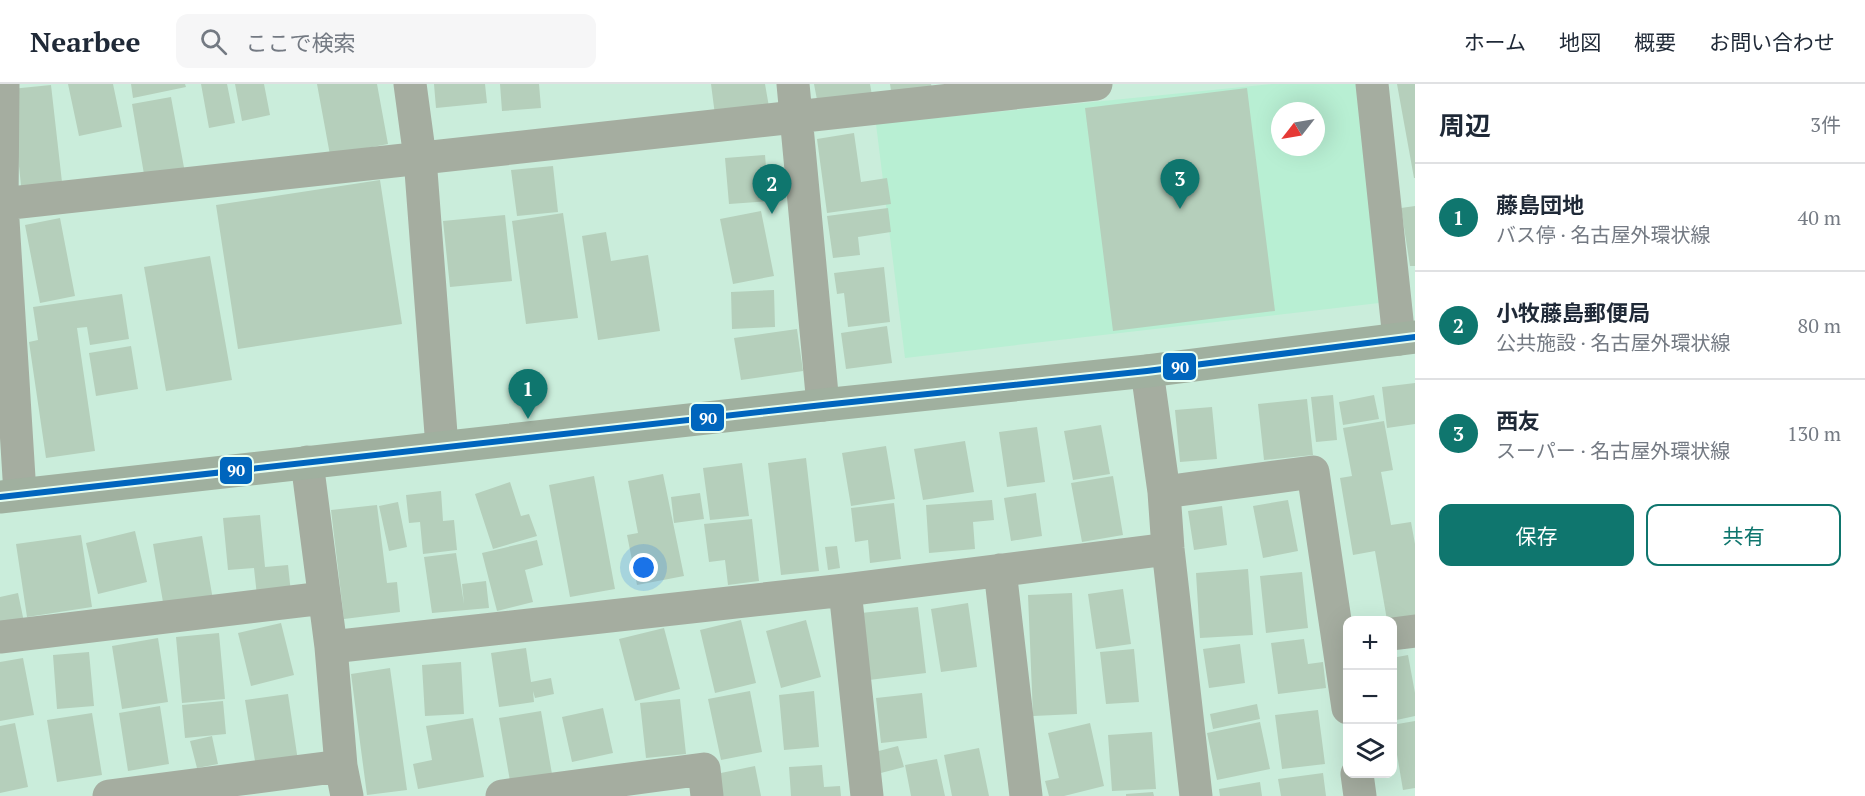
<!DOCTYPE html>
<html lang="ja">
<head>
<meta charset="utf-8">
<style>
  body { margin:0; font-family:"PT Serif","Noto Sans JP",serif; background:#f6f6f7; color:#1f2937 }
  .controls { position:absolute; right:18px; bottom:18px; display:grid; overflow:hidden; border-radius:12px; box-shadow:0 6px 24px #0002 }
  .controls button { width:54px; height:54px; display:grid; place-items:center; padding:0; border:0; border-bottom:2px solid #e0e1e3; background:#fff; color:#1f2937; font:30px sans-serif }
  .compass { position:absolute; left:1271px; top:18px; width:54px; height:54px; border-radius:50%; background:#fff; box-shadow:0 6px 24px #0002; rotate:239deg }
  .you { position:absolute; left:644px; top:484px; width:21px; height:21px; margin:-15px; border:4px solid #fff; border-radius:50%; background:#1a73e8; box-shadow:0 0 0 9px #1a73e833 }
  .badge { display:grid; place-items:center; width:39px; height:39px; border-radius:50%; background:#0f766e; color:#fff; font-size:20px; font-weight:700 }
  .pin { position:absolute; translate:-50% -50px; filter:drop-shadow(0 2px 3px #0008) }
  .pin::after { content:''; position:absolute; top:32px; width:21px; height:18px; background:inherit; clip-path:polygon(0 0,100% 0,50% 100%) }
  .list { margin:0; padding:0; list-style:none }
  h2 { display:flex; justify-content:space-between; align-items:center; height:78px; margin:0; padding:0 24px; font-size:26px }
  h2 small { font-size:20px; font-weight:400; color:#747a83 }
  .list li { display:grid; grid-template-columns:39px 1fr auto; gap:18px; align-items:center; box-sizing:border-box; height:108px; padding:0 24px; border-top:2px solid #e0e1e3 }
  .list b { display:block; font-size:22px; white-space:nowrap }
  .list p { margin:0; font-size:20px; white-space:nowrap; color:#747a83 }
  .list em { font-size:20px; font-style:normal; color:#747a83 }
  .actions { display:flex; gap:12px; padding:18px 24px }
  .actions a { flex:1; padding:14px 0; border:2px solid #0f766e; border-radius:12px; text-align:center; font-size:21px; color:#0f766e }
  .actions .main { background:#0f766e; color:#fff }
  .icon { flex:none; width:33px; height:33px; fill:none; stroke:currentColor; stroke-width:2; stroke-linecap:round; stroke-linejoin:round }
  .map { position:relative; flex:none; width:1415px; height:712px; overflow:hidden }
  header { display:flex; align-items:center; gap:36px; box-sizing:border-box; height:84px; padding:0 30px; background:#fff; border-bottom:2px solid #e0e1e3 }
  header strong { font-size:28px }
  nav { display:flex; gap:33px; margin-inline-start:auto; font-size:21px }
  .search { width:420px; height:54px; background:#f6f6f7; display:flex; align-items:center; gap:15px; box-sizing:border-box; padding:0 21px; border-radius:12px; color:#747a83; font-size:22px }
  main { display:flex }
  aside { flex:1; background:#fff }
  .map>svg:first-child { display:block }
  .built { fill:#b8efd3; fill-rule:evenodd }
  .building { fill:#b5cfbb }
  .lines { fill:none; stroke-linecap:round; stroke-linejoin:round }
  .minor { stroke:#a5ada0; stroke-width:33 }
  .major { stroke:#a0b09f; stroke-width:33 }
  .bus-1-casing { stroke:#e6fef1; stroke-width:10 }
  .bus-1 { stroke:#0065bd; stroke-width:6 }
  .line-badge { stroke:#e6fef1; stroke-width:2 }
  .badge-label { font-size:16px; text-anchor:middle; font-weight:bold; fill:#fff }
</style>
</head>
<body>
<header>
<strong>Nearbee</strong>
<div class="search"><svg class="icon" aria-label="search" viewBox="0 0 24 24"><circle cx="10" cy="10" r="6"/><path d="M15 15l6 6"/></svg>ここで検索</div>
<nav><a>ホーム</a><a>地図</a><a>概要</a><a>お問い合わせ</a></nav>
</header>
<main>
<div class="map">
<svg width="1415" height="712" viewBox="0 0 1415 712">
  <rect width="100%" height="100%" fill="#caeddb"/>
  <!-- built -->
  <path class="built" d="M1272,0H1358L1379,219L905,274L876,40ZM1280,27H1316V63H1280Z"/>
  <!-- building -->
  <path class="building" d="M68,0H113L122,43L79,52Z
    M131,0H185L186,3L133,14Z
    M201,0H227L235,39L209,44Z
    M235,0H264L270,31L242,37Z
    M317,0H377L388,60L330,71Z
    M434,0H485L487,19L436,24Z
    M500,0H539L541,24L502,27Z
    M711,0H765L769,23L715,31Z
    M814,0H870L872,11L818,21Z
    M890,0H931L933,7L892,13Z
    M1397,0H1415V94H1414Z
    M51,1L63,107L22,111L11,5Z
    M1247,4L1275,227L1113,247L1085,24Z
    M171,13L185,89L145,96L132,20Z
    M854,49L861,98L887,94L891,120L827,129L817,55Z
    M765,71L769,117L729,120L725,74Z
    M553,82L558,128L517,132L511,86Z
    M380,96L402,240L238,265L216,121Z
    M1415,122V182H1410L1401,124Z
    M888,124L891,148L858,153L860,171L833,174L827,132Z
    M761,127L774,192L733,200L720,135Z
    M563,129L578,234L526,240L512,137Z
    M505,131L512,197L450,203L443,137Z
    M60,134L75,212L40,219L25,141Z
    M606,148L611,177L648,171L660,247L598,256L582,152Z
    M210,172L232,296L166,307L144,183Z
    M884,183L890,238L848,243L844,209L837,210L834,189Z
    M774,206L775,243L732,245L731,208Z
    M122,210L129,255L90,261L87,243L77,244L95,367L46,374L29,258L38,256L33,223Z
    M887,242L892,279L846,285L841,249Z
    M797,245L803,287L741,296L734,254Z
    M131,262L138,305L96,312L89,269Z
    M1415,299V340L1387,344L1382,303Z
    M1333,311L1337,356L1316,358L1311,313Z
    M1374,311L1379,335L1343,341L1339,318Z
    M1307,315L1313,371L1264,376L1258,320Z
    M1212,323L1217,375L1180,378L1175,326Z
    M1384,337L1393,386L1381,388L1391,441L1411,438L1415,460V531L1387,536L1375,467L1353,471L1340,394L1352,392L1343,344Z
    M1101,341L1110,390L1073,396L1064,347Z
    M1037,343L1045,398L1007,403L999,348Z
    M965,357L974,408L923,416L914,365Z
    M886,362L895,415L851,422L842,369Z
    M806,374L819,487L781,491L768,379Z
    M742,379L749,432L710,436L703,384Z
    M663,390L684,492L637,501L627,451L638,449L628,397Z
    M594,392L615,505L570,513L549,401Z
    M1113,392L1123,451L1082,458L1071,399Z
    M510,398L521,432L529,430L537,452L493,465L475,410Z
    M441,407L443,437L454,436L457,466L423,470L420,438L409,439L406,411Z
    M700,409L704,435L674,439L671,413Z
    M1036,409L1042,452L1011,457L1004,414Z
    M992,416L994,436L973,438L975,465L929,469L926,421Z
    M1288,416L1298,467L1263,474L1253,422Z
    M398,418L407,463L389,467L379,422Z
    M894,419L901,475L870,479L868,456L855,458L851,424Z
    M377,421L387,499L397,498L400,528L344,535L331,426Z
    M1222,422L1227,461L1194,466L1188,427Z
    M260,431L265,483L288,481L291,509L257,512L254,484L228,486L223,434Z
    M752,435L759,497L728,501L725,476L709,478L704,440Z
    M135,447L147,498L98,510L86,459Z
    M81,451L92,523L27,533L16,460Z
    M202,452L213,516L164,524L153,460Z
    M537,456L543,481L525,486L533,518L497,527L482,469Z
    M837,462L840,484L828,486L825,463Z
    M456,469L464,520L462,500L486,497L489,524L432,529L424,473Z
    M1248,485L1253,551L1200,554L1196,489Z
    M1302,488L1308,544L1266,549L1260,492Z
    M1123,505L1131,560L1096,565L1088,510Z
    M18,509L24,538L0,543V513Z
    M1072,509L1077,630L1033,632L1028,511Z
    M968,519L977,583L941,588L931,525Z
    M918,523L926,589L869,596L861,529Z
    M741,536L756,599L715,609L700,546Z
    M806,536L821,593L781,604L766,547Z
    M281,539L294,591L251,602L238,549Z
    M664,544L680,605L635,617L619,555Z
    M219,549L225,615L182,619L176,553Z
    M158,554L168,618L122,625L112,562Z
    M1304,555L1308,580L1323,578L1326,604L1278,610L1271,559Z
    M1240,560L1245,599L1209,604L1203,565Z
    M526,564L531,598L551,594L554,610L535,614L533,607L534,618L499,623L491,569Z
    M1134,565L1139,618L1106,620L1100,568Z
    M89,568L94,622L57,625L53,571Z
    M1408,571L1415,609V632L1392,637V574Z
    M23,574L34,631L0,637V578Z
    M461,578L464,630L425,632L422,581Z
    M390,584L407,706L367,711L351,590Z
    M750,607L762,668L721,676L708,615Z
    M814,607L819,663L784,666L779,611Z
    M922,609L927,654L881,659L876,614Z
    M288,610L298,677L256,683L245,616Z
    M680,615L686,670L646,674L640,619Z
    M223,617L226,650L185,654L182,621Z
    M1257,620L1260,635L1213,645L1210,630Z
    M160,622L169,680L128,687L119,629Z
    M603,624L613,669L572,678L562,633Z
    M1318,626L1325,680L1282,685L1275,631Z
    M541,627L552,690L510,697L499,634Z
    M92,629L102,691L57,698L47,636Z
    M473,634L484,693L418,705L413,680L432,676L426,642Z
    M1415,637V704L1403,706L1392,641Z
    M1260,638L1270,685L1217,696L1207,649Z
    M15,639L28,703L0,709V642Z
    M1090,639L1104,702L1064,712H1049L1045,697L1059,694L1048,649Z
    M1152,648L1156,705L1112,707L1108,651Z
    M212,652L218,680L197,684L190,657Z
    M898,662L904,683L877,690L871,669Z
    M979,664L989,712H952L944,671Z
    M937,675L945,712H911L905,681Z
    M822,681L824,703L840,702L841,712H791L789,683Z
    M755,682L761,712H720L716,690Z
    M1323,689L1326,712H1281L1278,695Z
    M1260,698L1262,712H1220L1219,705Z
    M1153,708L1154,712H1126V710Z"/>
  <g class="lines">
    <!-- minor -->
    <path class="minor" d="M3,0L2,120L20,410
      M410,0L420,74L442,363
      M793,0L823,321
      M1372,0L1399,255
      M2,120C367,80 732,43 1096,0
      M1147,287L1164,408L1168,465L1196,712
      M307,378L331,563L341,682L347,712
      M1164,408L1313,388L1348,624
      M1000,486L1026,712
      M845,506L867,712
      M1392,550L1415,547
      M0,553L324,514
      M331,563L845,506L1168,465
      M1357,690L1360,712
      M109,712L341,682
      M502,712L704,685L707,712"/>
    <!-- major -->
    <path class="major" d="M0,413L823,321L1147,287L1415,253"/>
    <defs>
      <path id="bus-1" d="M0,413L823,321L1147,287L1415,253"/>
    </defs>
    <!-- bus-1 casing -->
    <use href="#bus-1" class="bus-1-casing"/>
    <!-- bus-1 -->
    <use href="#bus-1" class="bus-1"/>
  </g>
  <g class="line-badge">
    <rect x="1162" y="268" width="35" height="29" rx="6" fill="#0065bd"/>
    <rect x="690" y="319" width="35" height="29" rx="6" fill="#0065bd"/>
    <rect x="219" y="372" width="34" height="29" rx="6" fill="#0065bd"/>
  </g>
  <g class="badge-label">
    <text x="1180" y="289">90</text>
    <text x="708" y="340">90</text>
    <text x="236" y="392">90</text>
  </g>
</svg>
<div class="controls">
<button>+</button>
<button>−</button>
<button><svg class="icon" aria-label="layers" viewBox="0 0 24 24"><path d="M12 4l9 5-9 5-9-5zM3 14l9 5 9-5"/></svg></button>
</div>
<svg class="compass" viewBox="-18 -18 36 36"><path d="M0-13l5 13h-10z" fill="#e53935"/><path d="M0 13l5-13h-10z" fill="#747a83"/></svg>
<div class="you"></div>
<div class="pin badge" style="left:528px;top:335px">1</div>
<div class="pin badge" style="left:772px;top:130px">2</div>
<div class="pin badge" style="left:1180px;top:125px">3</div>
</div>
<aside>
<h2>周辺<small>3件</small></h2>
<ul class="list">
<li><span class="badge">1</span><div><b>藤島団地</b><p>バス停 · 名古屋外環状線</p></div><em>40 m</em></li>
<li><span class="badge">2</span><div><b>小牧藤島郵便局</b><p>公共施設 · 名古屋外環状線</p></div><em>80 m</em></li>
<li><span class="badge">3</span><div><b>西友</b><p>スーパー · 名古屋外環状線</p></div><em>130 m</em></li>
</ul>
<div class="actions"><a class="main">保存</a><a>共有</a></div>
</aside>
</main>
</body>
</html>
